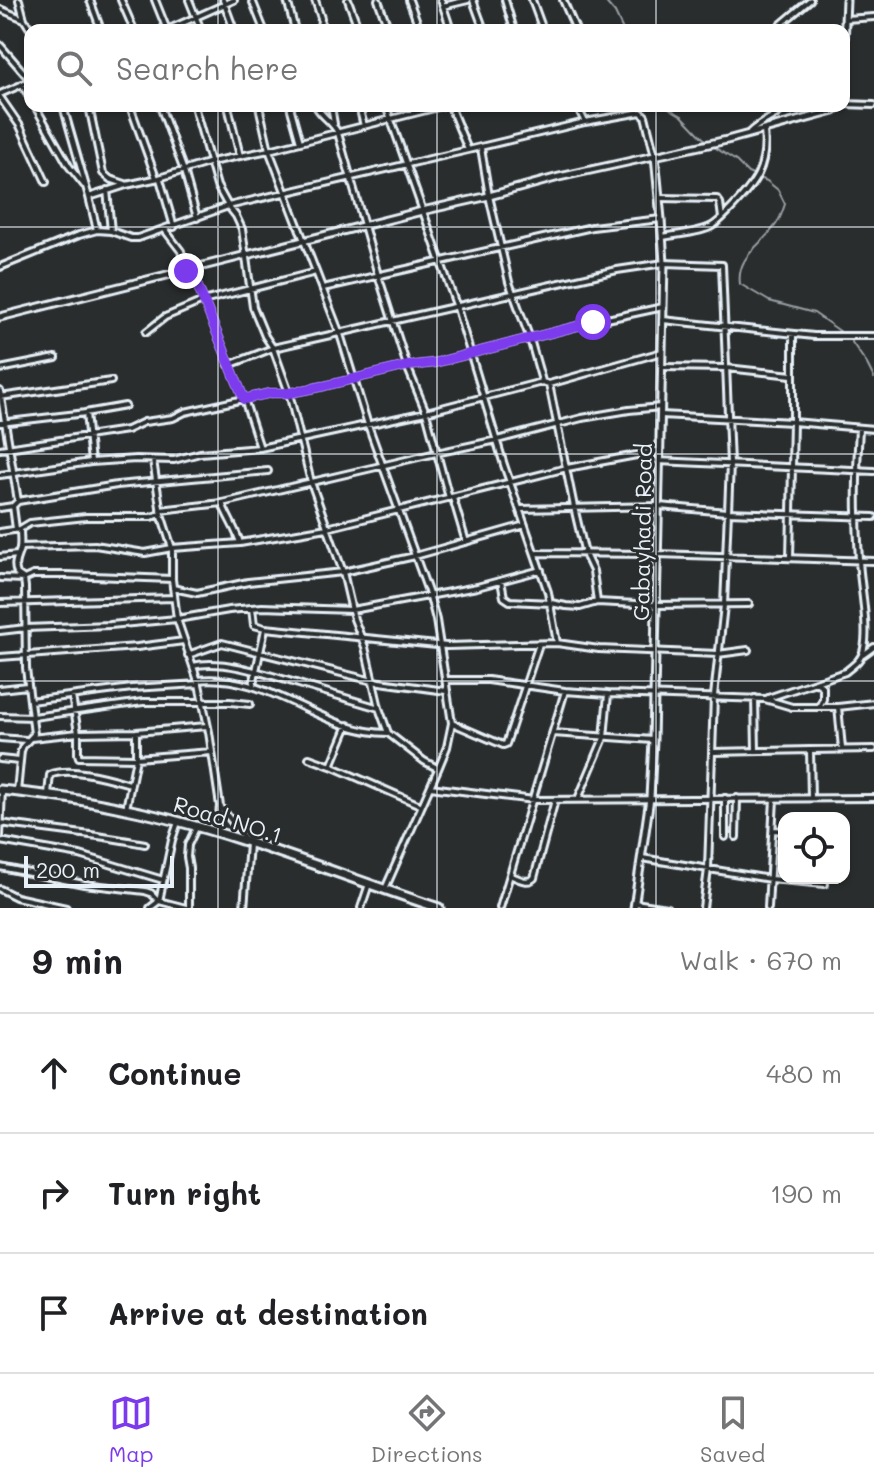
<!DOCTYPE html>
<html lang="en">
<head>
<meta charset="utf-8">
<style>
  body { margin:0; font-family:Mali,sans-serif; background:#f6f6f6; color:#202124 }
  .controls { position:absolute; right:24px; bottom:24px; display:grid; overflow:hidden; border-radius:16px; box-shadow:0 2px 6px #0004 }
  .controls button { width:72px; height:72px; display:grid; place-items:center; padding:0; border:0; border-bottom:2px solid #e0e0e0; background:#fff; color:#202124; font:40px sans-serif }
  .scale { position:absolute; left:24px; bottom:20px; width:150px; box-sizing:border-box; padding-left:8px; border:4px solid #e8f1f8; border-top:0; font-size:22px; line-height:28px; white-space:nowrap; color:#e8f1f8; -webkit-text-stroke:6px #2a2d2e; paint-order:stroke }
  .stop { position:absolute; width:24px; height:24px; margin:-18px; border:6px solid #7c3aed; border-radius:50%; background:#fff }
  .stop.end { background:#7c3aed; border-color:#fff; box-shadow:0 2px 8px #0008 }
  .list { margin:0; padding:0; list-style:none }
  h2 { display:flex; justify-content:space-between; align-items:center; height:104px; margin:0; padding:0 32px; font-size:34px }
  h2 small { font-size:26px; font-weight:400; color:#757577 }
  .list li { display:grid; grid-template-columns:52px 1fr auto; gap:24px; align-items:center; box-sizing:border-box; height:120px; padding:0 32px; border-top:2px solid #e0e0e0 }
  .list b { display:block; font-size:30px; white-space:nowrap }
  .list em { font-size:26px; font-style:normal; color:#757577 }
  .icon { flex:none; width:44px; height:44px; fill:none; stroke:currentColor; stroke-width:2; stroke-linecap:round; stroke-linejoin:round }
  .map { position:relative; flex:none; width:874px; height:908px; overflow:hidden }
  .search { position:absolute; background:#fff; box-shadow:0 2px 6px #0004; left:24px; right:24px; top:24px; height:88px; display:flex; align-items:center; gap:20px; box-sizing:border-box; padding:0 28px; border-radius:16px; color:#757577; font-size:30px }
  .sheet { height:464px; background:#fff }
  nav { display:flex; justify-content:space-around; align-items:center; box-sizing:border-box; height:112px; border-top:2px solid #e0e0e0; background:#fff; font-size:22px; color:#757577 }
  nav a { display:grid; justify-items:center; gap:4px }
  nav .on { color:#7c3aed }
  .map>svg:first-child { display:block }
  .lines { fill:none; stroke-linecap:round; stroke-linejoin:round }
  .stream { stroke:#989fa3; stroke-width:2 }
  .minor-casing { stroke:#e8f1f8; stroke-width:10 }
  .tertiary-casing { stroke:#e8f1f8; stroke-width:11 }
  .trunk-casing { stroke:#e8f1f8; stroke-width:13 }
  .minor { stroke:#2a2d2e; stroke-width:4 }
  .tertiary { stroke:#2a2d2e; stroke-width:5 }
  .trunk { stroke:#2a2d2e; stroke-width:7 }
  .route { stroke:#7c3aed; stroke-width:10 }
  .grid { fill:none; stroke:#e8f1f8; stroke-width:2; stroke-opacity:0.55 }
  .labels { text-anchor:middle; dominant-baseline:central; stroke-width:6; stroke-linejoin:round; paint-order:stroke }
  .street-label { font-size:22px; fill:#e8f1f8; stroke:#2a2d2e }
</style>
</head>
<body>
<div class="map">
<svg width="874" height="908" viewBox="0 0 874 908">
  <rect width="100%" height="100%" fill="#2a2d2e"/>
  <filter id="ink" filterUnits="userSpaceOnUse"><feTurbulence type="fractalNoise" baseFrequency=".0125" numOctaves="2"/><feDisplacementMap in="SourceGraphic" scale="16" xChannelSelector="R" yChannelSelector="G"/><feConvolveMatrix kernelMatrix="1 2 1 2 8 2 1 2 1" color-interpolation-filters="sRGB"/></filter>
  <g filter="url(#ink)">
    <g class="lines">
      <!-- stream -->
      <path class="stream" d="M604,0L615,13L623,30
        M665,106L682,116L706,141
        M711,145L736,161L748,173L767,181L778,190L785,204C783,210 781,217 777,223C764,244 736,255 740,284L769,301L814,313L844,334
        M849,338L867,364L874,378"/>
      <defs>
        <path id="minor" d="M19,0L24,19
          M90,0L101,30
          M121,0L134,30
          M155,0L167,30
          M189,0L201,30
          M223,0L234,30
          M252,0L264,30
          M287,0L295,30
          M315,0L321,18L320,30
          M348,0L359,30
          M378,0L389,30
          M409,0L420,30
          M441,0L451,30
          M473,0L484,30
          M505,0L514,30
          M532,0L543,30
          M563,0L576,30
          M443,6L468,0
          M0,9L24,19L31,30
          M846,19L874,17
          M167,30L234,0
          M778,30V27L810,0
          M0,45L30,80
          M22,84L30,98
          M0,94L30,81
          M0,97L20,126L46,182
          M844,104L874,105
          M35,106L69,166L84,185
          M63,106L89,197L97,230
          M89,106L103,173L110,179L125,184
          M130,106L156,178
          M160,106L184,171L197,218
          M194,106L217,186L228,206L236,216L242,229L253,307L265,336L273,348L289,393L311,482L343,572L354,619L365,647L379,708L388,733L424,761L437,768
          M228,106L240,156
          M259,106L269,150L340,334L368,425L430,597L436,620L452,723L447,747L438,769L385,889
          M290,106L300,142
          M316,106C322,117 333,122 338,133L378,275L407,366L426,412L449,498
          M331,106L334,124
          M359,106L364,126
          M386,106L456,305L504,465L548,592L557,643
          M577,106L585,122
          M750,132C761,121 776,117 787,106
          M481,148L489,196L509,282L530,339L542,381
          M468,150L585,122L641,112L645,116L655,156
          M160,179L174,227
          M107,190L111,231
          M89,197L126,185L159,178L211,162L269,150L442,106
          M659,198L717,199L720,203L722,218
          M165,230L181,251L186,270
          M663,237C676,234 701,233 712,226C719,222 725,215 731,209C755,184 768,167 764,131
          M0,267L79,235L97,230L111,231L131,238H138L228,206L468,150L450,106
          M191,270L244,399L260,448
          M323,288L592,227L661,219
          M663,320L814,336H874
          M146,332L165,317L203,301L316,272
          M229,365L273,348L617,270L664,263L722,265L730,464L724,605L714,696L708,869L703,908
          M662,367L727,368L792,375
          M0,369L56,358
          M549,384L574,507L585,554L593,571L597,602
          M0,391L18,501
          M0,397L111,381
          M85,413L125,406
          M661,415L793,422L874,429
          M0,423L86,413L91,462
          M0,449L127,430L144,422L173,418L185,412L271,393H289L324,386L407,366L434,363L593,322L663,307
          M153,460L161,514L172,548V579L177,619L199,684L209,732L220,806L217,833
          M658,461L874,471
          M0,475L91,462L136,459L174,460L200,453L260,448L426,412L542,382L549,384L662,352
          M453,498L466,542
          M222,503C227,517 236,529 240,543
          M13,506L16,529
          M0,508L13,506L18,501L117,485L268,471
          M521,509L659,506L727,512L874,517
          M160,510L222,503L436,453L497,440L582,418L629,410L661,407
          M0,532L20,529L30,523L86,517H151L161,514
          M20,547L95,545L145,553L172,548L240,543L327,528L567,468L658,451
          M537,553L657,554L874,561
          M0,557L17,555
          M790,558L793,422V334
          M0,578L24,579L33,575H67L172,579
          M501,581L504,597L510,601L551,603L566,606L580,607L597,602L656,605L749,604
          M173,588L197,593L248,582L343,572L415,556L525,525
          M0,603L174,598
          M252,608L254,625L265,628L447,646L557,643L599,649L718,654L748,650
          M0,631L26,628L110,625L177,619L229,610L262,607L352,610L477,587L541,570
          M188,655L222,643L373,681L446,691
          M863,655L874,647
          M0,657L137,647L184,641
          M193,666C223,658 272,676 302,685C328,693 353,700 379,708
          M197,680C267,671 322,733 388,733
          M445,680H488L565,691L608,694
          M816,682L823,687V699L819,707
          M253,685L265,629
          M0,689L27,686
          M72,696L78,733V754L79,757L136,758L211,752
          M755,698L756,751
          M768,698L845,672C854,665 862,660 864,648C869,626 860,584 859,560C856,516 856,472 859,428
          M30,701L132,688L199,684
          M838,707L842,748
          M0,716L33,717L143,702H230L250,704
          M452,723L503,745L506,744L539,644
          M348,725L331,766L420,805
          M553,733L653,740
          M0,738L26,740
          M31,738L78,733L136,732L207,726
          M810,750L874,749
          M713,752L810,750L811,798
          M309,758L331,766
          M0,759L19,761
          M430,787L534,800L874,798
          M17,792L21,751L23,746L34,734L26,668L25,587L24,579L17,574C13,563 17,559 20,549C21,543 20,535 20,529
          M48,794L50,775C70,766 109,778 130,784
          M578,799L604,738L608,694L765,699L792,707H838L874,703
          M220,806L249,844L244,908
          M126,809L136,758V732
          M0,823C48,830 97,834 145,844
          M774,830L784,831
          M0,836L2,790
          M725,837V798
          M736,837L737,798
          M0,841L80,855L163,880
          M642,858L770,879L825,884
          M0,867L84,884L145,891L151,893L159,901L186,908
          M512,876C519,879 528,884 534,878L555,800
          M0,889L16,897L66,908
          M635,903L667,908
          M150,908L159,901L172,840L178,822
          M189,908V868L187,857L188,845L196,828
          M361,908L369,884
          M500,908L565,691
          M768,908L774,799"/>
        <path id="tertiary" d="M844,44L846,0
          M0,317L422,211L489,196L559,177L727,140L834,111L839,106
          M634,908L650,798L653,740L664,263L661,219L655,156"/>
        <path id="trunk" d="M0,790C42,794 85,800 126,809C233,831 336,874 439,908"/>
      </defs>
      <!-- minor casing -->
      <use href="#minor" class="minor-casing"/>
      <!-- tertiary casing -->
      <use href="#tertiary" class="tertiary-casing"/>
      <!-- trunk casing -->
      <use href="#trunk" class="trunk-casing"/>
      <!-- minor -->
      <use href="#minor" class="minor"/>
      <!-- tertiary -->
      <use href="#tertiary" class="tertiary"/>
      <!-- trunk -->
      <use href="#trunk" class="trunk"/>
    </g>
  </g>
  <g class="lines" filter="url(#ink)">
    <!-- route -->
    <path class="route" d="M186,271L191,270L244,399L271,393H289L324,386L407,366L434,363L593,322"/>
  </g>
  <!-- grid -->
  <path class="grid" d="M218,0V30M437,0V30M656,0V30M218,106V908M437,106V908M656,106V908M0,227H874M0,454H874M0,681H874"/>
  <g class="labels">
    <!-- street labels -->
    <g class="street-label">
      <text transform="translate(642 532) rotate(-89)">Gabayhadi Road</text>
      <text transform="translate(228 819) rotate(17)">Road NO.1</text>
    </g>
  </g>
</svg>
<div class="controls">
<button><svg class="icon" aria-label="locate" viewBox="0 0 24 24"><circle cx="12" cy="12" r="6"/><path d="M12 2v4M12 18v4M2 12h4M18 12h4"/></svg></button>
</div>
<div class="scale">200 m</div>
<div class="stop" style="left:593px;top:322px"></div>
<div class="stop end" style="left:186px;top:271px"></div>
<div class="search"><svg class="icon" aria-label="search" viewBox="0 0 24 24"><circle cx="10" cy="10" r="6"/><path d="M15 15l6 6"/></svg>Search here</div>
</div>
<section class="sheet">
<h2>9 min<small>Walk · 670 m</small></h2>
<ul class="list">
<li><svg class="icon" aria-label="ahead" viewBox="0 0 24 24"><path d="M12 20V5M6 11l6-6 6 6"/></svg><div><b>Continue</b></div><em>480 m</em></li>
<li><svg class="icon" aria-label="right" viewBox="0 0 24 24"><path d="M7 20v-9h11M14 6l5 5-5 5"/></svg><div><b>Turn right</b></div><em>190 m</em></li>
<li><svg class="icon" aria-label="arrive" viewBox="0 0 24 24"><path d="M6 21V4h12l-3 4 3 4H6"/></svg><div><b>Arrive at destination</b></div></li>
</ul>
</section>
<nav>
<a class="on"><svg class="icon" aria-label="map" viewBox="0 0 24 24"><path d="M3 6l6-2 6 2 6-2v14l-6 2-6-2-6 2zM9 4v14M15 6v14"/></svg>Map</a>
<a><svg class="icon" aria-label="directions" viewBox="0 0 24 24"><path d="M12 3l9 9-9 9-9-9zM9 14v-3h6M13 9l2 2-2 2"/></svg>Directions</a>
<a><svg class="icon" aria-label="saved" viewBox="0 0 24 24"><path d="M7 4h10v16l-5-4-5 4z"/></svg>Saved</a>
</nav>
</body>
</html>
